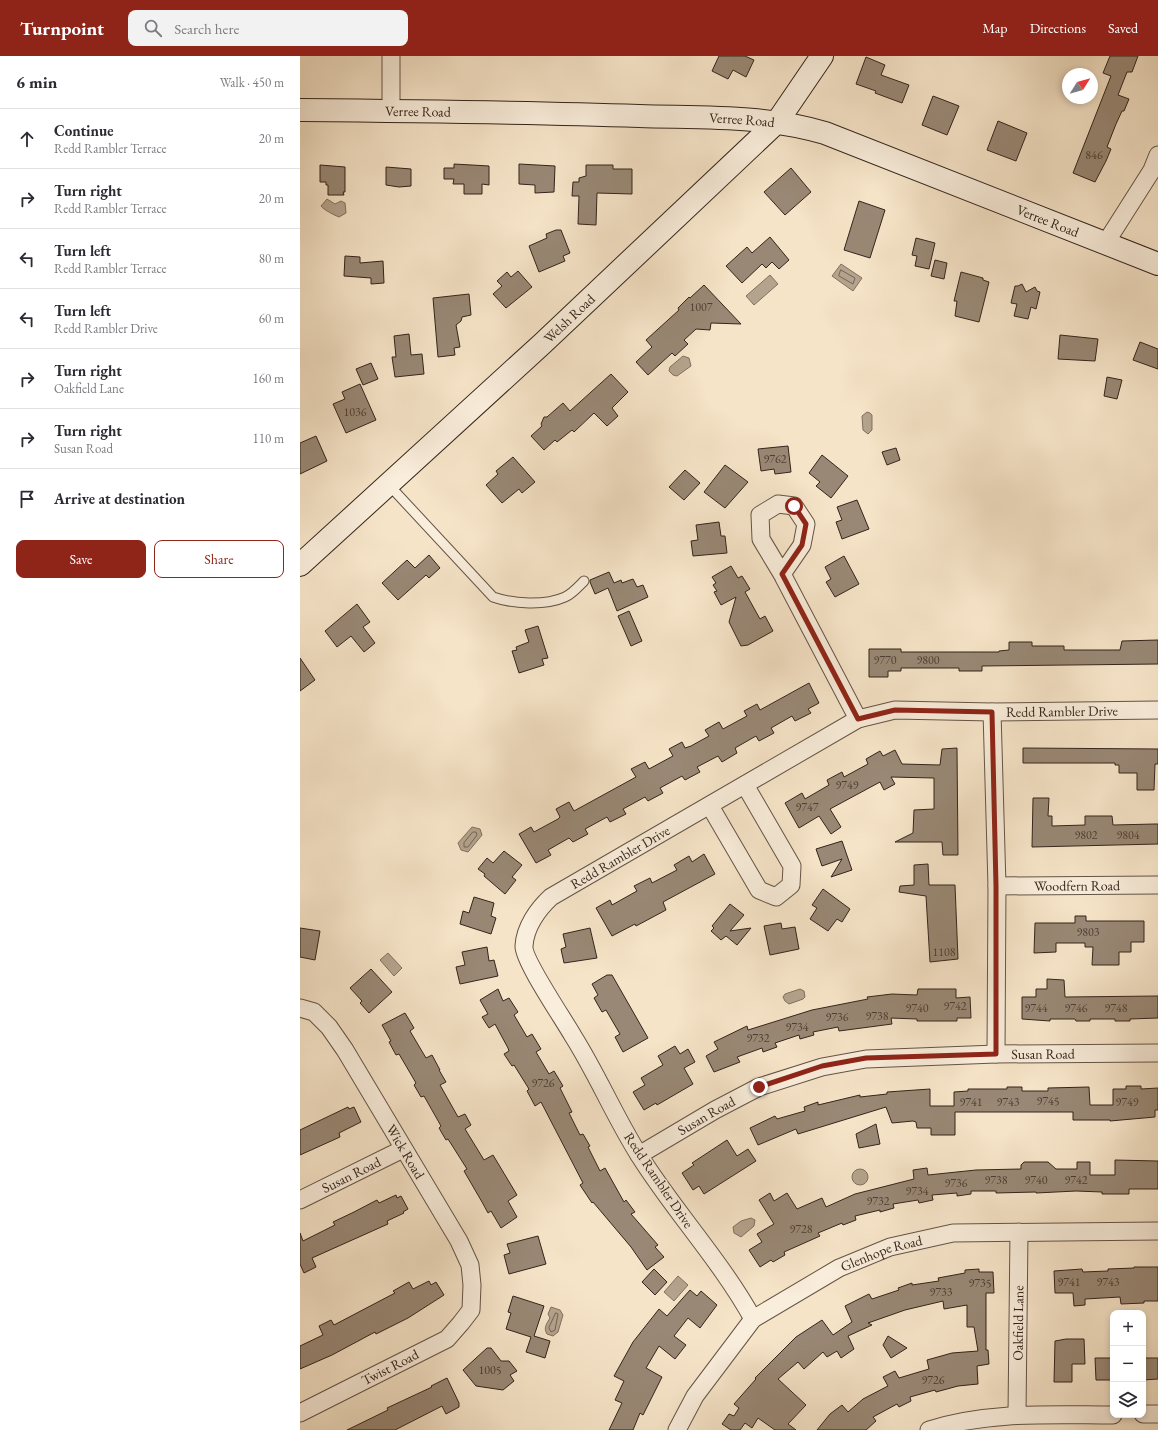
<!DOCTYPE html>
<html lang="en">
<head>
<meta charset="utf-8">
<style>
  body { margin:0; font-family:"EB Garamond",serif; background:#f2f2f3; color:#2b2b33 }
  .controls { position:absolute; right:12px; bottom:12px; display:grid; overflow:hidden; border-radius:8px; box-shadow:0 2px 6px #0003 }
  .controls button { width:36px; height:36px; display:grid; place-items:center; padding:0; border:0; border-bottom:1px solid #e1e1e2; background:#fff; color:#2b2b33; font:20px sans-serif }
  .compass { position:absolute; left:762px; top:12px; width:36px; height:36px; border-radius:50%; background:#fff; box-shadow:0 2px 6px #0003; rotate:53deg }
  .stop { position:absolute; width:12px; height:12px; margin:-9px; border:3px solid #8f2418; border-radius:50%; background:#fff }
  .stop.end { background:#8f2418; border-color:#fff; box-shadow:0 1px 4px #0008 }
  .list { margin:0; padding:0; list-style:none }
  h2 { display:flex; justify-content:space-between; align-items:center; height:52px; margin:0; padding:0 16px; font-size:17px }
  h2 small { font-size:13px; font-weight:400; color:#7c7c81 }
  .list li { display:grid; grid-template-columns:26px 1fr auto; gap:12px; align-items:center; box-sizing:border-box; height:60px; padding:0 16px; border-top:1px solid #e1e1e2 }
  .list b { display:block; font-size:15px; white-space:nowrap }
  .list p { margin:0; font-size:13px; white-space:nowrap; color:#7c7c81 }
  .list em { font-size:13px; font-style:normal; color:#7c7c81 }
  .actions { display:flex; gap:8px; padding:12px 16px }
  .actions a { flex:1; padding:9px 0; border:1px solid #8f2418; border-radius:8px; text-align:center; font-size:14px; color:#8f2418 }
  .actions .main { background:#8f2418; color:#fff }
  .icon { flex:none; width:22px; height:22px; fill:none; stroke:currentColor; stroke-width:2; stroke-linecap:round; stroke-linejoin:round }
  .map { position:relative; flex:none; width:858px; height:1374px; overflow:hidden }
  header { display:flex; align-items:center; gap:24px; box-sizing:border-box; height:56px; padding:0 20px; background:#8f2418; color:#fff }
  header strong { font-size:19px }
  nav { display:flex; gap:22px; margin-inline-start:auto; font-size:14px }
  .search { width:280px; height:36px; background:#f2f2f3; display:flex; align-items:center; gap:10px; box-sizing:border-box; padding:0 14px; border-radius:8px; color:#7c7c81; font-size:15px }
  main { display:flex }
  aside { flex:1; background:#fff }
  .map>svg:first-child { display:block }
  .water { fill:#b4a38d; stroke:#81705f }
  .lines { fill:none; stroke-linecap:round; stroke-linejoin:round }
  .shore { stroke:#746454; stroke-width:1 }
  .building { fill:#998875; stroke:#34241b }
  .service-casing { stroke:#645446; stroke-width:11 }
  .minor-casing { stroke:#645446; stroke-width:19 }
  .secondary-casing { stroke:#34241b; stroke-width:24 }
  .service { stroke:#f9eddb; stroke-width:9 }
  .minor { stroke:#f9eddb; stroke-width:17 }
  .secondary { stroke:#f9eddb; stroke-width:22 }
  .route { stroke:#8f2418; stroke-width:5 }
  .labels { text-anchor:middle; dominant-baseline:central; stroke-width:3; stroke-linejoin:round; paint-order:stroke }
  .number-label { font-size:12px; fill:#4d3d32 }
  .street-label { font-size:14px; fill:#34241b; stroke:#f9eddb }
</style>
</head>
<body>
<header>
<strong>Turnpoint</strong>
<div class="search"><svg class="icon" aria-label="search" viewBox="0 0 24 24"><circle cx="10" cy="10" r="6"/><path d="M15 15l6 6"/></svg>Search here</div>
<nav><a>Map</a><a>Directions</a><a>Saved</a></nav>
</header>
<main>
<aside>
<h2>6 min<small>Walk · 450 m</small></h2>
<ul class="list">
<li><svg class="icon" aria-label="ahead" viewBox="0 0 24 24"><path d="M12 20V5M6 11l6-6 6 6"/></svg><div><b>Continue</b><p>Redd Rambler Terrace</p></div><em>20 m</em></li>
<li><svg class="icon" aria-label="right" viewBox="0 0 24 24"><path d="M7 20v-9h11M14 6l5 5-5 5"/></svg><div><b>Turn right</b><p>Redd Rambler Terrace</p></div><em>20 m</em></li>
<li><svg class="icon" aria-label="left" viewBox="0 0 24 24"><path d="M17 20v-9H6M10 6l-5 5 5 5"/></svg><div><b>Turn left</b><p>Redd Rambler Terrace</p></div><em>80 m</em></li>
<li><svg class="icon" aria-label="left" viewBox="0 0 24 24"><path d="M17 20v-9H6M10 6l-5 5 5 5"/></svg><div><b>Turn left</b><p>Redd Rambler Drive</p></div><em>60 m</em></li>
<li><svg class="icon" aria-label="right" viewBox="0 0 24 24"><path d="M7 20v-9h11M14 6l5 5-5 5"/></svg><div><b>Turn right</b><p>Oakfield Lane</p></div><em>160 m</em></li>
<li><svg class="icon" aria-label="right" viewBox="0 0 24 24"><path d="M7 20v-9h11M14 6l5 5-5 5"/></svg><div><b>Turn right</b><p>Susan Road</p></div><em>110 m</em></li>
<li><svg class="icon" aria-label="arrive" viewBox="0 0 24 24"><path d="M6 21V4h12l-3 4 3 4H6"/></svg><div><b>Arrive at destination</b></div></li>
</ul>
<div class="actions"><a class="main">Save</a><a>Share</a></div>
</aside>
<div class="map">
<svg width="858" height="1374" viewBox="0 0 858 1374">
  <rect width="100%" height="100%" fill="#f6e4c8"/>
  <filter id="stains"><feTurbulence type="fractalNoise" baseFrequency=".005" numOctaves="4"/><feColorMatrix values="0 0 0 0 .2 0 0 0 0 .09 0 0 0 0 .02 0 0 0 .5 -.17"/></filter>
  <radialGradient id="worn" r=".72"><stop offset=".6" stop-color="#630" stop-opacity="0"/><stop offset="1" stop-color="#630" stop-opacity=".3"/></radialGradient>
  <!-- water -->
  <path class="water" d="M27,143L35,148L41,145L45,147L46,157L39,161C34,159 24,154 21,150Z
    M541,208L562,222L553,235L532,220Z
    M470,219L478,228L454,249L446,240Z
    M383,300L389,302L391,310L377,320L373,319L369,315L370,311Z
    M567,356L570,357L572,359V374L568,378L563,374L562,360Z
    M172,771L180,773L182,779L168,796L161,794L158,787Z
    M88,897L102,912L94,920L80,904Z
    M500,933L504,935L505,941L503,943L489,948L485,945L483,941L485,938Z
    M552 1121a8 8 0 1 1 16 0a8 8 0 1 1-16 0Z
    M451,1162L455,1164L454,1170L441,1181L434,1177L433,1171L441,1165Z
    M378,1220L388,1229L374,1245L364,1236Z
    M251,1251L260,1254L263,1259L258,1276L253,1280L247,1278C243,1272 247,1267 250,1262L248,1258Z"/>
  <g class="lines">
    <!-- shore -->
    <path class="shore" d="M541,214L555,222L553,228L539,220Z
      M173,776H176L177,779L168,791H164V787Z
      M256,1257L258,1258L255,1274L251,1276L249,1272Z"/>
  </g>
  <!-- building -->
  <path class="building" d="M419,0H445L454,4L446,21L433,14L428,23L412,15Z
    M810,0H838L832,16H827L818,39L829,43L824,55H822L816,68L807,91L811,93L806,105L795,126L773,117L811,20L803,17Z
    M566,1L585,9L581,19L609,29L602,47L575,37L576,35L556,28Z
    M633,40L659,50L647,79L622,69Z
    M698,65L727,77L716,105L687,94Z
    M154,108L189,110V129L182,128V138H164V128H153L154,123H144V112H154Z
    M219,108L255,110L254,136L235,137V129L219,128Z
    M20,109L45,111V136H43L44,139H28V129H26V126H20Z
    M286,109H313V113H332V138L297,137L296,169L278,168L279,140H272L273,126H279V122L286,120Z
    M86,111L111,113V130L99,131L86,129Z
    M491,112L511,136L485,159L464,136Z
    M559,145L585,154L570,202L544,194Z
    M256,174H261L270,197L263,200L265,205L239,216L229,190L247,182L246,178Z
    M470,181L489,204L479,213L472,206L466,212L462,208L442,227L426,210L447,191L452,197Z
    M616,182L635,187L629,213L615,210L617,200L612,199Z
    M45,200L60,201V207L83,205L84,227L71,228V222L44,220Z
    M635,204L647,207L644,223L631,220Z
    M218,215L232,231L206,252L193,238L202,230L197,225L207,216L211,221Z
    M661,216L683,222V224L689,226L679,266L655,260L657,245H654Z
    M722,228L726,236L735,231L737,235L740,236L736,253L731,251L728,263L714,260L717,248L711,247L715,230H718Z
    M404,229L441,268L411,267L410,274L396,273L384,284L388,288L375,300L372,297L348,319L336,306L352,291L346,284L379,254L378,252L389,241L390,242Z
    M169,238L171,259L162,261L161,265L156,269L160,291L154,292L155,299L138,301L133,242Z
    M109,278L111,299L122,298L124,318L95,321L92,301H96L94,280Z
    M760,279L798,283L795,305L758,303Z
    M840,286L858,293V313L833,304Z
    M71,307L78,323L63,329L56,313Z
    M311,318L328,336L312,352L318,360L307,370L294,357L274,376L272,374L257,386L255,384L244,394L231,380L242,370L241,368L244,361H247L263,347L270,355Z
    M807,321L822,324L817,343L804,340Z
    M60,328L76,364L46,377L33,348L45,343L42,336Z
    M16,380L27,405L0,418V387Z
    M488,390L491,416L475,418L474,413L461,415L458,393Z
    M596,392L600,404L587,409L582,396Z
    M522,399L548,420L531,442L516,430L520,426L509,417Z
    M213,401L235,426L222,437L219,433L202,447L186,429L198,418L196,415Z
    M425,409L448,426L425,452L404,436Z
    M385,414L400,427L384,444L369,431Z
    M557,444L569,473L542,483L536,466L542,464L537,451Z
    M419,466L421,480H425L427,497L393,500L391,485L398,484L396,469Z
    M129,499L140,512L129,522L126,519L98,544L82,527L107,504L115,512Z
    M544,500L559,528L535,541L526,526L531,523L525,511Z
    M431,510L438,522L442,520L450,533L445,536L460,563L465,560L473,575L448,589L441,590L429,566L436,541L421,549L414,536L417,535L413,529L416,527L412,521Z
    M309,516L314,527L321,524L322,527L333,523L337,531L343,529L348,541L317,555L308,532L295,538L290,526V524Z
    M57,548L70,566L63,571L75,587L64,596L51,580L37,591L25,575Z
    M329,555L342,585L331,590L318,560Z
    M238,570L248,602L242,603L244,609L219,617L212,595L217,594L216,591L229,586L225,574Z
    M858,584V608L682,610V615H659V612H601V615H588V621H569V593H601V596H699V595L709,594V586H732V590H764V594H820L822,585Z
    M0,602L15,624L0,635Z
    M509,627L519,647L508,653L511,657L495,665L492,660L471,672L474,677L459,685L456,680L435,692L437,697L422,706L418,700L397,711L400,716L385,724L382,720L360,732L363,737L348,745L345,741L323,753L326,758L310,766L307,761L285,773L288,778L273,786L269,782L248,794L251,799L236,807L219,778L231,771L234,776L258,763L260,761L256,753L269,746L274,755L336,721L331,713L345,706L349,713L373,700L369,693L382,686L385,692L391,690L409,680L405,674L419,666L423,673L447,660L444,655L457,648L460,654Z
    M657,692L658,799H643L642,786H595L613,777L614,754L634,753V722L591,721L595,728L584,734L580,726L530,753L541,771L531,778L519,760L499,772L485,747L502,737L505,743L529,729L527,724L542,716L544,721L568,708L566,703L580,695L583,700L595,694L602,708L640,709L642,693Z
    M723,692L858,693V708H855L854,734H837V717H819V709H815V707H723Z
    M733,742H749L748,760H752V770L785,769V760H812L813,769L855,768H858V788L732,791Z
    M542,785L552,814L531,821L542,803L522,810L516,793Z
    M204,795L222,809L212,821L216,824L205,838L184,820L185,818L178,813L187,802L193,807Z
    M404,798L415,818L363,846L366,854L336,870L335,868L312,880L296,852L310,844L312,849L337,835L334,830L350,822L352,827L377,814L374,809L389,800L392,806Z
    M628,808L629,829H655L658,903L630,906L626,840L599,836L600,830L614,829V809Z
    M523,833L550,853L542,866L537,863L528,875L510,863L517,852L512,849Z
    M174,841L194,847L191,860L196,862L191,878L160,868L163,855L169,857Z
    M430,848L444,859L430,875L451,872L437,889L426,880L421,884L411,875L414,872L412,870Z
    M775,860H786V865H844V886H831V896H819V909H792L793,891H785V887H756V896L734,897L735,867H775Z
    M481,867L482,873L495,871L499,893L470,899L464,870Z
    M0,872L20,875L15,904L0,901Z
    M290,872L297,902L264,907L261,893L266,891L263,878Z
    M187,891L189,905L194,904L198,920L160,928L156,911L165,909L162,896Z
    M71,913L92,936L69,957L60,947L62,945L50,932Z
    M307,919H312L348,982L323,996L315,981L320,978L306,954L302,956L294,942L298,939L292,928Z
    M747,923L764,924L765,941L858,940V962L830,963V965H815V963H790V965H776L775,963H750V965L722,963V941H736V933H747Z
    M198,933L203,945L209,942L218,956L214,959L227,981L232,978L241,993L236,996L249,1018L254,1015L263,1030L260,1032L272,1056L269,1057L280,1079L283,1078L290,1090L288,1091L300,1115L305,1112L324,1146L326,1144L335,1156L331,1158L358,1189L355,1191L364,1201L347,1214L331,1191L293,1146L292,1147L280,1129L283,1127L241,1046L235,1050L227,1035L229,1033L214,1009L212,1010L204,998L209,995L208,992L195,968L189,972L182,961L188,958L180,944Z
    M618,933H656V942L670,941L671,962H657V965H617V963L591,962L592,968L539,975L538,971L513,976L514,979L500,983L499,979L475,987L477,991L463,996L462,992L437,1001L440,1006L414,1016L406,1000L418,993L414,986L447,970L448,974L512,954L568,943L567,941L592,938L617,939Z
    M105,957L114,972L110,975L126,1002L132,999L140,1014H139L146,1026L140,1029L158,1061L165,1058L171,1069L165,1073L184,1104L193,1099L217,1139L208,1145L217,1161L201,1172L191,1155L188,1157L182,1146L164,1115L167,1113L148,1083L146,1084L139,1072L141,1070L124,1040L121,1041L114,1029L116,1027L99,998L96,999L89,986L91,985L82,969Z
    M375,990L380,998L388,993L395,1006L384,1012L393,1028L357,1049L356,1047L344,1054L333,1036L345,1029L341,1022L363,1009L358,1000Z
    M826,1030H841V1033L858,1032V1054H855V1061L810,1065V1064H773V1056H655V1079H631V1072H617L616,1066L613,1065L592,1067L586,1051L498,1078L496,1073L458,1089L450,1072L475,1060L477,1063L505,1055L504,1051L518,1046V1049L560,1039V1041L587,1038V1036L630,1033V1050H654V1036L668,1035V1033H707V1031H722V1035H748V1032L789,1031L790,1049H813V1033H826Z
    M48,1051L49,1053L54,1051L61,1066L39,1077L40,1081L0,1099V1074Z
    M576,1068L580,1088L559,1092L556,1078Z
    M427,1084L437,1100L448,1093L456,1105L404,1138L399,1130L393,1134L382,1117L394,1109L392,1107Z
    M815,1104L858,1105V1133H829V1138H802V1136L776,1135L736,1137V1136L696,1137V1135H671V1138L657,1140V1137L632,1139L633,1144L619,1147L618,1144L593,1148L594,1152L580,1156V1154L555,1160L556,1164L543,1169L542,1167L518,1177L520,1180L484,1196L485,1199L473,1206L471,1204L460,1211L449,1194L462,1186L457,1178L474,1168L459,1144L470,1137L474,1145L487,1137L497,1153L522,1142L526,1151L555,1138L614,1123L613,1114L627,1112L628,1119L676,1114L721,1113V1109L724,1106H748L756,1113H777V1106H790V1119H815Z
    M96,1139L97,1142L101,1140L108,1153L103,1156L104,1157L87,1165L88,1168L12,1202L16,1211L4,1217L0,1208V1177L3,1185L35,1169L33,1166L54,1156L77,1144L79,1147Z
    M238,1180L246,1208L209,1218L204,1199L210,1197L207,1188Z
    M834,1211H858V1245H844V1247L821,1248L820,1241L785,1243V1249L774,1250L773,1237H755L754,1215L782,1213L783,1216L808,1215V1213L834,1212Z
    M354,1213L367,1226L355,1239L342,1226Z
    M679,1213V1216H693L694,1237H686V1294H688L689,1308L677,1310L678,1328L658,1330L636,1336L635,1334L610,1341L611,1345L599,1351L597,1348L573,1361L576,1365L566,1374H517L530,1358L542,1349L548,1356L563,1343L588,1330L583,1321L595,1315L599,1322L629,1313L627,1304L652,1297L678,1295L674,1271H667V1249L644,1253L643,1245L605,1254L568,1267L572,1269L548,1280L554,1293L541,1302L537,1295L527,1301L523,1296L504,1313L498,1306L478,1323L506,1349L488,1368L496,1374H475L458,1362L452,1372L445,1367L440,1374H431L422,1368L429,1358L434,1360L439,1352L434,1348L456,1323L455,1322L496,1281L522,1264L533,1279L552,1266L545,1250L569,1238L572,1243L599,1234L598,1232L612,1227V1229L639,1225L638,1222L665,1217V1214Z
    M129,1225L131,1229L136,1226L144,1239L108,1262L76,1278L75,1276L32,1299L0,1313V1290L23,1279L19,1270L31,1264L34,1269L95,1237L93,1235L109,1226L113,1233Z
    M390,1234L397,1240L401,1235L417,1249L400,1272L388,1262L374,1280L386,1289L375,1303L359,1290L346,1312L362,1321L343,1359L340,1357L333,1374H309L322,1347L315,1344L324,1325L314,1320L333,1286L359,1253L367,1260Z
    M213,1240L244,1250L234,1280L250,1285L245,1302L226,1296L231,1281L206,1273L211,1257L208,1256Z
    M588,1280L607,1292L591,1302L583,1289Z
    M766,1283H784L785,1308H772V1326H754L755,1285Z
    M187,1292H191L201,1305H209L217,1315L210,1319L214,1325L203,1334L176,1330L163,1314Z
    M795,1302H813V1324H796Z
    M843,1302H858V1323L843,1324Z
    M147,1322L159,1347V1351L146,1358L142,1350L95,1374H47L88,1354L87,1352L132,1331L131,1330Z"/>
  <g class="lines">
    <defs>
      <path id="service" d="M88,428L193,541C213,548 245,550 265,541C272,538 279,530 284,525"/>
      <g id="minor">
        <path d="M91,55V0"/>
        <path d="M805,188L852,114L858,99"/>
        <path d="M482,518L502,489L506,468L494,450L478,448L460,459L461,483L482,518L558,663"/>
        <path d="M692,656L697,830L696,998"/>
        <path d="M410,750L459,834L476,841L491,829L492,810L445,729"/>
        <path id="s1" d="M697,830L858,829"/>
        <path id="s2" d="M0,952L14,956L29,971L45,994L159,1185L170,1209L172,1229L171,1254L161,1267L147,1283L0,1357"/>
        <path id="s3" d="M339,1099L415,1054L459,1031L522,1011L566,1003L696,998L858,997"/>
        <path id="s4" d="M0,1144L103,1093"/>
        <path id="s5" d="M453,1263C421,1205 374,1155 339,1099C315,1061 297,1018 273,980C264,964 223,904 224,890C225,871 238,853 251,841L558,663L595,654L692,656L858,654"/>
        <path d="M843,1358H858"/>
        <path id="s6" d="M717,1359L719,1176"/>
        <path id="s7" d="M377,1374L395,1340L453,1263L539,1212L590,1191L653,1177L858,1175"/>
        <path d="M629,1374C688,1355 752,1359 813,1359"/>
      </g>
      <g id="secondary">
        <path id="s8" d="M0,54C113,55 226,56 339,60C402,62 465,59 525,77L858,208"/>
        <path id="s9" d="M0,509L242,288L477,66L522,0"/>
      </g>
    </defs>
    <!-- service casing -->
    <use href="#service" class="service-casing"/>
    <!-- minor casing -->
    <use href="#minor" class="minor-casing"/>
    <!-- secondary casing -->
    <use href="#secondary" class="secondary-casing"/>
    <!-- service -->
    <use href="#service" class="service"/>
    <!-- minor -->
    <use href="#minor" class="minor"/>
    <!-- secondary -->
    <use href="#secondary" class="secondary"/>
  </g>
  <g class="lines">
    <!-- route -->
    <path class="route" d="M459,1031L522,1010L566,1002L696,998V830L692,656L595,654L558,663L482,518L502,489L506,468L494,450"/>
  </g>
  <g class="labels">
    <!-- number labels -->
    <g class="number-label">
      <text x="794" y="99">846</text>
      <text x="401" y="251">1007</text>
      <text x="55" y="356">1036</text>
      <text x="475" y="403">9762</text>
      <text x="585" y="604">9770</text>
      <text x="628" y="604">9800</text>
      <text x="547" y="729">9749</text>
      <text x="507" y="751">9747</text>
      <text x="786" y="779">9802</text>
      <text x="828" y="779">9804</text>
      <text x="788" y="876">9803</text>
      <text x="644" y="896">1108</text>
      <text x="655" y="950">9742</text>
      <text x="617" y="952">9740</text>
      <text x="736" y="952">9744</text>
      <text x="776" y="952">9746</text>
      <text x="816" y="952">9748</text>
      <text x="577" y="960">9738</text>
      <text x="537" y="961">9736</text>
      <text x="497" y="971">9734</text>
      <text x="458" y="982">9732</text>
      <text x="243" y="1027">9726</text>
      <text x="748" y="1045">9745</text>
      <text x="671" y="1046">9741</text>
      <text x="708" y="1046">9743</text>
      <text x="827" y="1046">9749</text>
      <text x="696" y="1124">9738</text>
      <text x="736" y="1124">9740</text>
      <text x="776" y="1124">9742</text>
      <text x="656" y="1127">9736</text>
      <text x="617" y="1135">9734</text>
      <text x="578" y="1145">9732</text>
      <text x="501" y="1173">9728</text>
      <text x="769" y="1226">9741</text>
      <text x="808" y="1226">9743</text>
      <text x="680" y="1227">9735</text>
      <text x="641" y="1236">9733</text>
      <text x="190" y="1314">1005</text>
      <text x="633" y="1324">9726</text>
    </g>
    <!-- street labels -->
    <g class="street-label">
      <text stroke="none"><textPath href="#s8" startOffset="118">Verree Road</textPath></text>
      <text stroke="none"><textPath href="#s8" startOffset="442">Verree Road</textPath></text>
      <text stroke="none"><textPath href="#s8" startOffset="766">Verree Road</textPath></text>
      <text stroke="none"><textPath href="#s9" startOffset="365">Welsh Road</textPath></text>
      <text stroke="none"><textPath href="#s5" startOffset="1056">Redd Rambler Drive</textPath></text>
      <text stroke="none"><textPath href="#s5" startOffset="576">Redd Rambler Drive</textPath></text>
      <text stroke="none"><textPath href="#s1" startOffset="80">Woodfern Road</textPath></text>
      <text stroke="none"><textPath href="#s3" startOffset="426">Susan Road</textPath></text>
      <text stroke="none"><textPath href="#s3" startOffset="78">Susan Road</textPath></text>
      <text stroke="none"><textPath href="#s2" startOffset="182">Wick Road</textPath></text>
      <text stroke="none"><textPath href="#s4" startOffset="57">Susan Road</textPath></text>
      <text transform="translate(359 1124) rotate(56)">Redd Rambler Drive</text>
      <text stroke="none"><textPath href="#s7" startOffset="280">Glenhope Road</textPath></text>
      <text stroke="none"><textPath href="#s6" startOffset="92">Oakfield Lane</textPath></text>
      <text transform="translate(90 1311) rotate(-27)">Twist Road</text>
    </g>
  </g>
  <rect width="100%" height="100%" filter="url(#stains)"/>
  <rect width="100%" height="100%" fill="url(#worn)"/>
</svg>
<div class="controls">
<button>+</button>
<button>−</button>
<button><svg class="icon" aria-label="layers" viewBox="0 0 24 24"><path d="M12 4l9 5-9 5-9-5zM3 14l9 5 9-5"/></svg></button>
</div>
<svg class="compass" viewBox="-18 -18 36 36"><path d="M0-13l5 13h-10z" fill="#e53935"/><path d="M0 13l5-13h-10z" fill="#7c7c81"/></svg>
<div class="stop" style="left:494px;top:450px"></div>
<div class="stop end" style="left:459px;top:1031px"></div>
</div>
</main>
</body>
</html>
